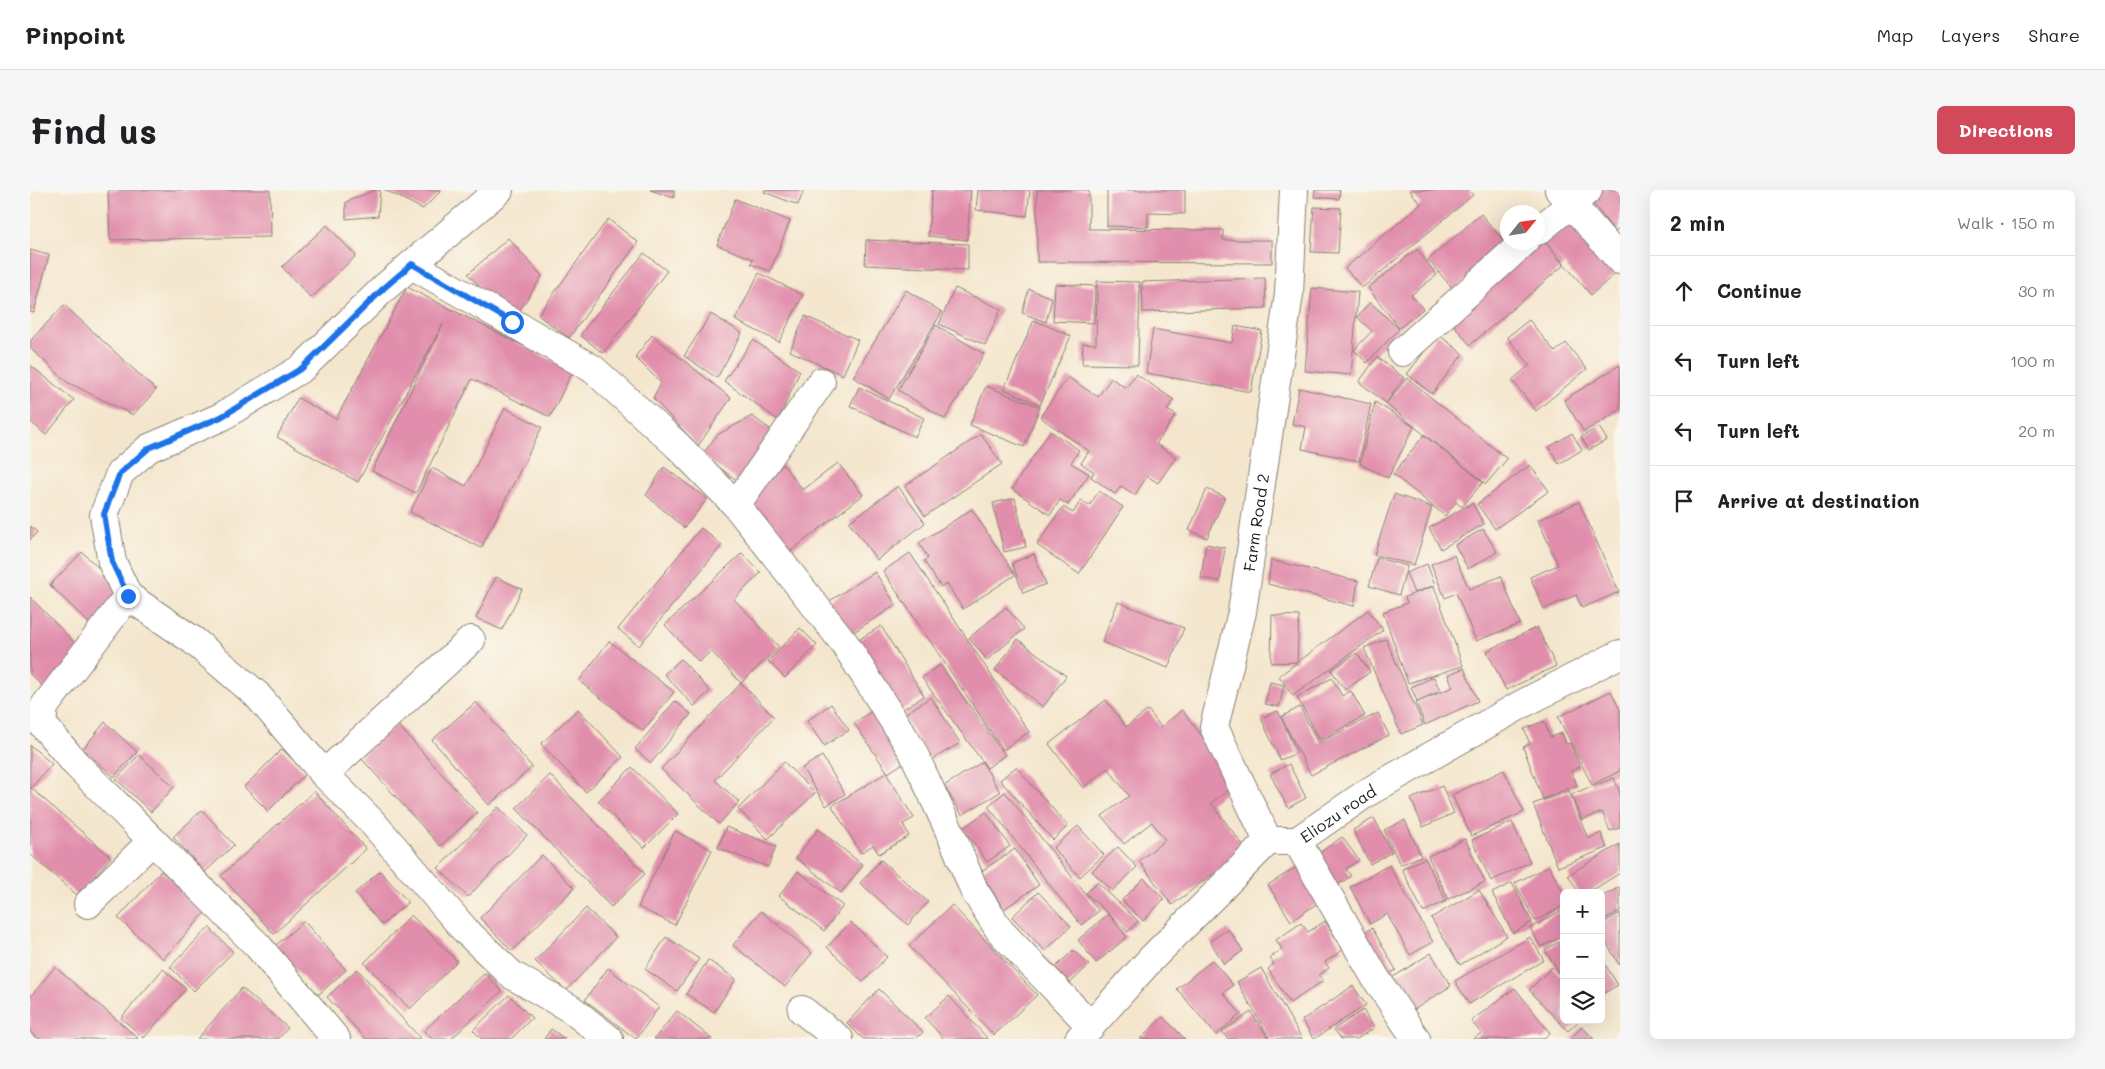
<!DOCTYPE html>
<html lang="en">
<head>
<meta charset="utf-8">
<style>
  body { margin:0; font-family:Mali,sans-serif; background:#f6f6f6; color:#202124 }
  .controls { position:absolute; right:15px; bottom:15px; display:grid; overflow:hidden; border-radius:8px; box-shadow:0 5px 20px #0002 }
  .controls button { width:45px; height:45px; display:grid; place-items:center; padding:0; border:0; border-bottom:1px solid #e0e0e0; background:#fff; color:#202124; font:25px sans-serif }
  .compass { position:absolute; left:1470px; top:15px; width:45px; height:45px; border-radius:50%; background:#fff; box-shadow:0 5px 20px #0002; rotate:60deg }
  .stop { position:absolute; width:15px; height:15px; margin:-11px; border:4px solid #1a73e8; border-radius:50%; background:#fff }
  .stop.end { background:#1a73e8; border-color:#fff; box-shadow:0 1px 5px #0008 }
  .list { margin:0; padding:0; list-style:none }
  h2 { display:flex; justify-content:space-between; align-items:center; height:65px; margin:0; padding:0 20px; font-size:21px }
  h2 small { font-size:16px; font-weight:400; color:#757577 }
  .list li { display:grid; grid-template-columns:32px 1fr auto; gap:15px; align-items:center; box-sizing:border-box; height:70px; padding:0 20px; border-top:1px solid #e0e0e0 }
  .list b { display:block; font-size:19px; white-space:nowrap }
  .list em { font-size:16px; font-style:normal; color:#757577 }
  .icon { flex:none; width:28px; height:28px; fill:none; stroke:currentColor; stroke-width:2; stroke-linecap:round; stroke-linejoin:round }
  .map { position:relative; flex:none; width:1590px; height:849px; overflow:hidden; border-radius:8px }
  header { display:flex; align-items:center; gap:30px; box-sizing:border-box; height:70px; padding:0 25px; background:#fff; border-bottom:1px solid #e0e0e0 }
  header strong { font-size:24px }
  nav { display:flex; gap:28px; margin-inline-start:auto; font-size:18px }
  .intro { display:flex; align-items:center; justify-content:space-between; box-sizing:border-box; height:120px; padding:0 30px }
  h1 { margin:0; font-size:35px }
  .button { padding:12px 22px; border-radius:8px; background:#d1495b; color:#fff; font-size:18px; font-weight:700 }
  main { display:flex; gap:30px; padding:0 30px }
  aside { flex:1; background:#fff; border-radius:8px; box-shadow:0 5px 20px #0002 }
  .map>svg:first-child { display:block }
  .building { fill:#e18eac }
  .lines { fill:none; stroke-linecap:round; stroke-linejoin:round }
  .minor-casing { stroke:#888174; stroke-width:30 }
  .minor { stroke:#fff; stroke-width:28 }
  .route { stroke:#1a73e8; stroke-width:6 }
  .labels { text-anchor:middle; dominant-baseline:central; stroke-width:4; stroke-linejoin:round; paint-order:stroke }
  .street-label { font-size:16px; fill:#1c1c1c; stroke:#fbf7ec }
</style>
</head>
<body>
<header>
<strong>Pinpoint</strong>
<nav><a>Map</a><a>Layers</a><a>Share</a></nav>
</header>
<div class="intro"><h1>Find us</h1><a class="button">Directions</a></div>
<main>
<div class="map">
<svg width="1590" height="849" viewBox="0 0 1590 849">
  <rect width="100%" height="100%" fill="#fbf7ec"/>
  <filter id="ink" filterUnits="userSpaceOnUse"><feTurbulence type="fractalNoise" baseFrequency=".02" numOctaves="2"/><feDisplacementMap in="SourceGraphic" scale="10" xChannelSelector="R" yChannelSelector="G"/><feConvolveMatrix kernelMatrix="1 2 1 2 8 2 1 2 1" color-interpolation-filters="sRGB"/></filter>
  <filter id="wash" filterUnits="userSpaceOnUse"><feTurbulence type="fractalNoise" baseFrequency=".0096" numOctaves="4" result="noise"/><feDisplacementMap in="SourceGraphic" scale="20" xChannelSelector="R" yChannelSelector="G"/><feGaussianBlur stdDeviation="1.12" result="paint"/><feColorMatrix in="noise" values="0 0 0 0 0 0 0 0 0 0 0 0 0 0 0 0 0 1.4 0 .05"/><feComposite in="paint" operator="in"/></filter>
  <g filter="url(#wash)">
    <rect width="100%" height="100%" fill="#f4e6cd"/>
    <g id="blocks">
      <!-- building -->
      <path class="building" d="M78,0H240L241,47L80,50Z
        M345,0H350L348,26L316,29V12Z
        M355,0H412L393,19Z
        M620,0H644V8Z
        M735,0H774L768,15L734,2Z
        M902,0H941L937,50L898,46Z
        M948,0H1000L997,26L946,20Z
        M1007,0H1059V39L1193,40V50H1242V73L1007,72Z
        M1077,0H1155V24L1118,23V37L1077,36Z
        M1285,0H1310L1309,9L1284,7Z
        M1379,0H1439L1443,5L1332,98L1315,78L1391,14Z
        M1570,0H1590V38L1585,42L1559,8Z
        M705,9L760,31L740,81L721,74L723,69L687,55Z
        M1284,17L1311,18L1308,63L1281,62Z
        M1451,24L1477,55L1424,100L1398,70Z
        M1537,25L1587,82L1561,105L1516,53L1534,75L1440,155L1419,129Z
        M578,29L608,52L539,148L508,125Z
        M297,35L326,66L281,108L252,77Z
        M478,48L512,86L482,132L438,84Z
        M836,50L938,54V80L835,75Z
        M1387,59L1407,85L1381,105L1393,119L1369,138L1338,98Z
        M0,60L19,65L4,123L0,122Z
        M614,63L637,81L573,163L550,145Z
        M729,83L773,105L749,152L705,130Z
        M1235,88L1236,118L1113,122L1112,92Z
        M1067,91L1110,92L1108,175L1052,174L1053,153L1066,154Z
        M1025,94L1065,96L1064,133L1023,131Z
        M377,97L543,181L520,227L442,189L386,303L342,281L413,134L328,292L247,247L268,208L306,229Z
        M925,98L971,119L955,155L909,134Z
        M1282,98L1328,102L1321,185L1275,181Z
        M999,99L1022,108L1016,132L992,123Z
        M876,100L912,122L859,209L823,187Z
        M1340,112L1369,139L1337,173L1324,160L1342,141L1327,127Z
        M34,115L126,200L103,225L37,192L0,158V151Z
        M681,124L712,143L687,188L654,166Z
        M775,126L828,150L813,185L760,161Z
        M1004,130L1041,146L1010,215L974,199Z
        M1499,130L1525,162L1536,153L1557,179L1506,221L1482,190L1500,175L1477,147Z
        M906,135L954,164L915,229L868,200Z
        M1205,136L1232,141L1221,202L1116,183L1123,139L1202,153Z
        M1408,144L1433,164L1402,204L1377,184Z
        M622,145L701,208L668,256L623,208L631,193L605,167Z
        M723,150L770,181L748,230L694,191Z
        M1347,167L1374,188L1356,213L1329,192Z
        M0,175L44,210L16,245L0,231Z
        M1590,175V220L1554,242L1534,210Z
        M1106,184L1144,210L1137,220L1146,225L1126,254L1146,267L1128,293L1117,286L1105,305L1091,296L1085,304L1061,287L1064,282L1051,273L1059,261L1010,227L1038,187L1068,207L1081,188L1096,198Z
        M1377,188L1477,269L1456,294L1356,214Z
        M956,196L1010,217L994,257L940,235Z
        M829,197L894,228L885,247L820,216Z
        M1269,198L1341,214L1329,271L1272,259L1276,237L1262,234Z
        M1345,212L1384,237L1358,288L1330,274Z
        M475,218L512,237L451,358L380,322L402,278L436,296Z
        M722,226L744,242L708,291L672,265L687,245Z
        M1569,237L1577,250L1559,260L1551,247Z
        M1020,241L1049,260L1041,273L1059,284L1038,315L1030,310L1020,325L982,299Z
        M1542,243L1552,260L1529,274L1519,257Z
        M951,244L972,274L895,326L875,296Z
        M1394,245L1453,292L1432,317L1426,312L1415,326L1363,284Z
        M808,273L833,305L757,364L712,307L753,275L773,300Z
        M1500,275L1519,301L1465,339L1447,314Z
        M634,277L677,309L654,338L616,305Z
        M868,296L895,333L847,370L819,332Z
        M1177,299L1195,307L1177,348L1159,340Z
        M1069,301L1093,317L1049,384L1007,355L1033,317L1043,323L1051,310L1059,316Z
        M1364,304L1402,317L1384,375L1344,365Z
        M985,308L996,357L974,362L963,313Z
        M1549,312L1589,402L1552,418L1546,405L1514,419L1500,387L1528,375L1508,330Z
        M1442,313L1454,334L1411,359L1399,338Z
        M942,319L985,385L933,419L917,394L911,397L894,371L898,368L889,353Z
        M0,336L7,342L0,350Z
        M671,338L692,355L609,456L588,439Z
        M1453,339L1467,362L1438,379L1425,355Z
        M1176,354L1195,358L1190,391L1171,388Z
        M52,362L98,406L65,439L20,395Z
        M712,363L731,383L704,409L749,457L711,493L681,461L669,472L635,435Z
        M880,363L999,542L973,560L853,381Z
        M1004,364L1016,394L993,403L982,373Z
        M1424,365L1439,399L1471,386L1490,434L1446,451L1426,403L1415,408L1401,374Z
        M1347,368L1377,376L1369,405L1339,396Z
        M1241,370L1328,391L1324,416L1238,394Z
        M1397,374L1405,395L1384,403L1376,383Z
        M845,382L866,415L819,445L798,412Z
        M466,387L492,399L472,440L446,428Z
        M1404,396L1433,476L1378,493L1353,422L1377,413L1375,407Z
        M0,407L49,457L22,506L0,484Z
        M1088,412L1154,438L1138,478L1072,452Z
        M976,417L994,439L957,470L939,448Z
        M1338,420L1353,440L1263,506L1249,486Z
        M1242,425L1269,426L1267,472L1241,473Z
        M851,436L894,506L868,522L825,452Z
        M1507,437L1526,476L1476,500L1457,461Z
        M770,438L787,455L755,488L738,471Z
        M988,449L1036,486L1013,517L965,480Z
        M1356,449L1393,535L1371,544L1334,458Z
        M579,451L644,502L613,541L549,491Z
        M1327,463L1340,482L1315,500L1301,480Z
        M651,469L680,501L664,516L634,484Z
        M910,475L975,565L957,578L892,488Z
        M1434,478L1448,511L1395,535L1386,513L1423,497L1418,485Z
        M1404,487L1410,501L1387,511L1381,497Z
        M1302,488L1312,506L1321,501L1335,526L1290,550L1267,507Z
        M1240,492L1254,495L1249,517L1235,514Z
        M711,493L744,527L685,590L709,612L689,634L631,579Z
        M1581,501L1590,520V581L1562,595L1528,527Z
        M901,507L930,553L901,570L873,525Z
        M1076,510L1096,537L1118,520L1131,537L1152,520L1208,593L1181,613L1216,659L1142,715L1109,671L1135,650L1122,632L1094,654L1072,626L1099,606L1078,578L1053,598L1019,554Z
        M645,511L661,524L621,573L605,559Z
        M446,512L502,577L459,615L402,550Z
        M801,514L819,540L794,556L777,531Z
        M1270,517L1288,553L1348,523L1359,545L1281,585L1251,527Z
        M548,519L593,567L556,602L511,554Z
        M842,521L876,571L858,583L824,533Z
        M1248,521L1267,563L1250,570L1231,528Z
        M1514,531L1520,547L1532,543L1536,554L1540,553L1550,577L1541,581L1547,595L1513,609L1493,557L1500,554L1494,539Z
        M75,532L107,562L84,587L53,559Z
        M367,534L447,623L410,656L330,567Z
        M0,555L22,574L1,598L81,667L48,706L0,664Z
        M252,559L276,583L238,621L214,597Z
        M109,565L144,597L121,622L86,589Z
        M792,566L815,604L796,616L772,578Z
        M754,572L785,603L738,649L708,619Z
        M952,572L970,602L932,625L914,596Z
        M1259,574L1276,608L1258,618L1240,584Z
        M602,577L648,624L614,658L568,611Z
        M986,577L1038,636L1023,650L970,590Z
        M1474,580L1494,622L1441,646L1422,605Z
        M856,583L884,628L873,634L879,646L849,664L843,655L831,663L802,616Z
        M520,585L615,684L581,717L486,618Z
        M1584,588L1590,603V638L1580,641L1572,622L1552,630L1542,604Z
        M1412,596L1424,623L1393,637L1381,609Z
        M284,601L336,659L244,744L191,686Z
        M1539,601L1558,649L1571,643L1577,658L1528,677L1503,614Z
        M975,602L1069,721L1051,735L958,616Z
        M468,617L497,645L438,707L408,678Z
        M172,620L204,655L175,682L143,647Z
        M956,622L980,656L957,672L933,638Z
        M1344,628L1362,662L1340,674L1323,640Z
        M1375,630L1391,666L1370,675L1354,640Z
        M1482,632L1500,672L1461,691L1442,650Z
        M1048,636L1074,665L1050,687L1023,658Z
        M696,637L746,656L738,677L688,658Z
        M788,639L833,675L811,703L766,668Z
        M645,641L682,660L645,735L608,717Z
        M1312,647L1329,670L1316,679L1321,686L1305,697L1284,667Z
        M1435,649L1455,692L1418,709L1398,666Z
        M1590,654V683L1558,703H1549L1538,685Z
        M1088,657L1107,677L1082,701L1062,681Z
        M985,659L1009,695L974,719L950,682Z
        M512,665L544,698L482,761L450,728Z
        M1395,668L1416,711L1393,722L1372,679Z
        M851,670L898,712L878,735L830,693Z
        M1359,675L1403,752L1380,765L1357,724L1340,734L1320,697Z
        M1268,676L1291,711L1261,731L1238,695Z
        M1519,676L1534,704V716L1505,731L1485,693Z
        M131,681L176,722L133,769L88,728Z
        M350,681L378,712L352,735L325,703Z
        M768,681L813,716L794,741L749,706Z
        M1114,688L1134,709L1113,731L1092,710Z
        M1067,692L1108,731L1098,742L1056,703Z
        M1482,693L1502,732L1483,743L1462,703Z
        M1590,697V721L1571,731V707Z
        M1449,700L1477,746L1430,775L1401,728Z
        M1008,702L1041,736L1015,761L982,727Z
        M922,715L1007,805L964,845L879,756Z
        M556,718L586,747L536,801L505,771Z
        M1534,719V745L1511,757L1500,738Z
        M731,721L782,763L755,797L703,755Z
        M1590,723V776L1571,744V734Z
        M1078,724L1097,747L1066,773L1048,750Z
        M381,725L427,771L380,819L334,773Z
        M274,731L316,780L288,805L245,756Z
        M1295,731L1313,760L1295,772L1299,778L1289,785L1293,791L1260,813L1238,779L1244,774L1240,768L1252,759L1246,750L1271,733L1278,742Z
        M821,732L857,767L833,792L797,757Z
        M179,737L203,762L164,801L140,777Z
        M1342,738L1366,780L1351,789L1327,747Z
        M1198,739L1213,761L1194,774L1180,751Z
        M636,747L669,769L647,801L615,779Z
        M1500,747L1514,770L1439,814L1425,791Z
        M1534,749V778L1529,782L1515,760Z
        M1001,753L1025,778L1043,760L1059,775L1035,798Z
        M1401,763L1421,796L1374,826L1354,793Z
        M1571,768L1588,795L1571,805Z
        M678,770L706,789L684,822L656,804Z
        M1182,770L1203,795L1193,803L1211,824L1186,845L1147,799Z
        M25,777L108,848L107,849H9L0,842V807Z
        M1522,777L1534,789V830H1550L1538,841L1499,800Z
        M578,778L629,817L606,849L555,810Z
        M1231,778L1272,849H1240L1207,792Z
        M133,779L156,799L114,848L91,828Z
        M327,779L391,849H336L297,807Z
        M455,783L472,801L421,849H402L394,841Z
        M1323,796L1336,815L1284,849L1272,830Z
        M212,798L258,838L248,849H167Z
        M1485,798L1520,843L1513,849H1443L1451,843L1441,831Z
        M849,799L893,842L886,849H833L817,833Z
        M479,805L502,828L481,849H452L443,840Z
        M919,806L958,849H914L895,828Z
        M1333,820L1344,838L1327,849H1311L1304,839Z
        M647,821L682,849H624Z
        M1221,822L1239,849H1198L1192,842Z
        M1133,827L1155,849H1110Z
        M1552,837L1564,849H1540Z
        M521,839L535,849H514Z"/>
    </g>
  </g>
  <g filter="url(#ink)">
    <use href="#blocks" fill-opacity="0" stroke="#888174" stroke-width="1"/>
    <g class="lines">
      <defs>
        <g id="minor">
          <path d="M469,0L354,98L272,178L191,227L119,258L90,283L74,325L82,372L98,406L164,451L227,505L294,584L342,632L435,740L482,785L541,819L579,849"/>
          <path d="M1529,0L1590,70"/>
          <path d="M1508,41L1558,0"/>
          <path d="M382,75L563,179L648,256L706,315L815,454L882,560L924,651L944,700L970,741L1061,836"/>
          <path d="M1372,162L1494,52"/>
          <path d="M706,315L791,192"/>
          <path d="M98,406L14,517L12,534L46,574L228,756L306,849"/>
          <path d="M294,584L441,450"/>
          <path id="s1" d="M1238,651L1184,537L1212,422L1259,104L1264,0"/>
          <path d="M1267,651L1345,787L1386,849"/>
          <path d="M58,714L122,651"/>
          <path d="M772,820L809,849"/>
          <path id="s2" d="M1049,849L1121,769L1238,651H1267L1338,602L1494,513L1590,464"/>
        </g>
      </defs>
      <!-- minor casing -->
      <use href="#minor" class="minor-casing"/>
      <!-- minor -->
      <use href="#minor" class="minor"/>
    </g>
  </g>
  <g class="lines" filter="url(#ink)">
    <!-- route -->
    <path class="route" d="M98,406L82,372L74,324L90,283L119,258L191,227L272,178L354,98L382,74L482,132"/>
  </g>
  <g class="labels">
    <!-- street labels -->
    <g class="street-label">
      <text stroke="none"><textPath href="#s1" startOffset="335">Farm Road 2</textPath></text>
      <text stroke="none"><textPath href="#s2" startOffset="352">Eliozu road</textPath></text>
    </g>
  </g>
</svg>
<div class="controls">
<button>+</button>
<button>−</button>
<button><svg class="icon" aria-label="layers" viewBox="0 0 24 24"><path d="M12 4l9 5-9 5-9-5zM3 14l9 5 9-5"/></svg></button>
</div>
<svg class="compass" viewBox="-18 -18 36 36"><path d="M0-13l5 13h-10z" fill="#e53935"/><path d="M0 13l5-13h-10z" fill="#757577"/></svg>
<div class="stop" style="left:482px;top:132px"></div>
<div class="stop end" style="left:98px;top:406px"></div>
</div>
<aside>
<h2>2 min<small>Walk · 150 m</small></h2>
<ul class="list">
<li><svg class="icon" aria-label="ahead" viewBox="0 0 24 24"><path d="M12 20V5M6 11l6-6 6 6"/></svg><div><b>Continue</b></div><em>30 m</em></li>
<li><svg class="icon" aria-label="left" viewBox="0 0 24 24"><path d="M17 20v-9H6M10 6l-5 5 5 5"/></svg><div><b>Turn left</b></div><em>100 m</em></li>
<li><svg class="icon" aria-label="left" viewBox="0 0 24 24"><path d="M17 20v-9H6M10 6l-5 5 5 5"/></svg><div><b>Turn left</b></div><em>20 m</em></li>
<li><svg class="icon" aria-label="arrive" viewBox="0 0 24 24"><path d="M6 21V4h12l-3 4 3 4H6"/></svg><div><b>Arrive at destination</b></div></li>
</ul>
</aside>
</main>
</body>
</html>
